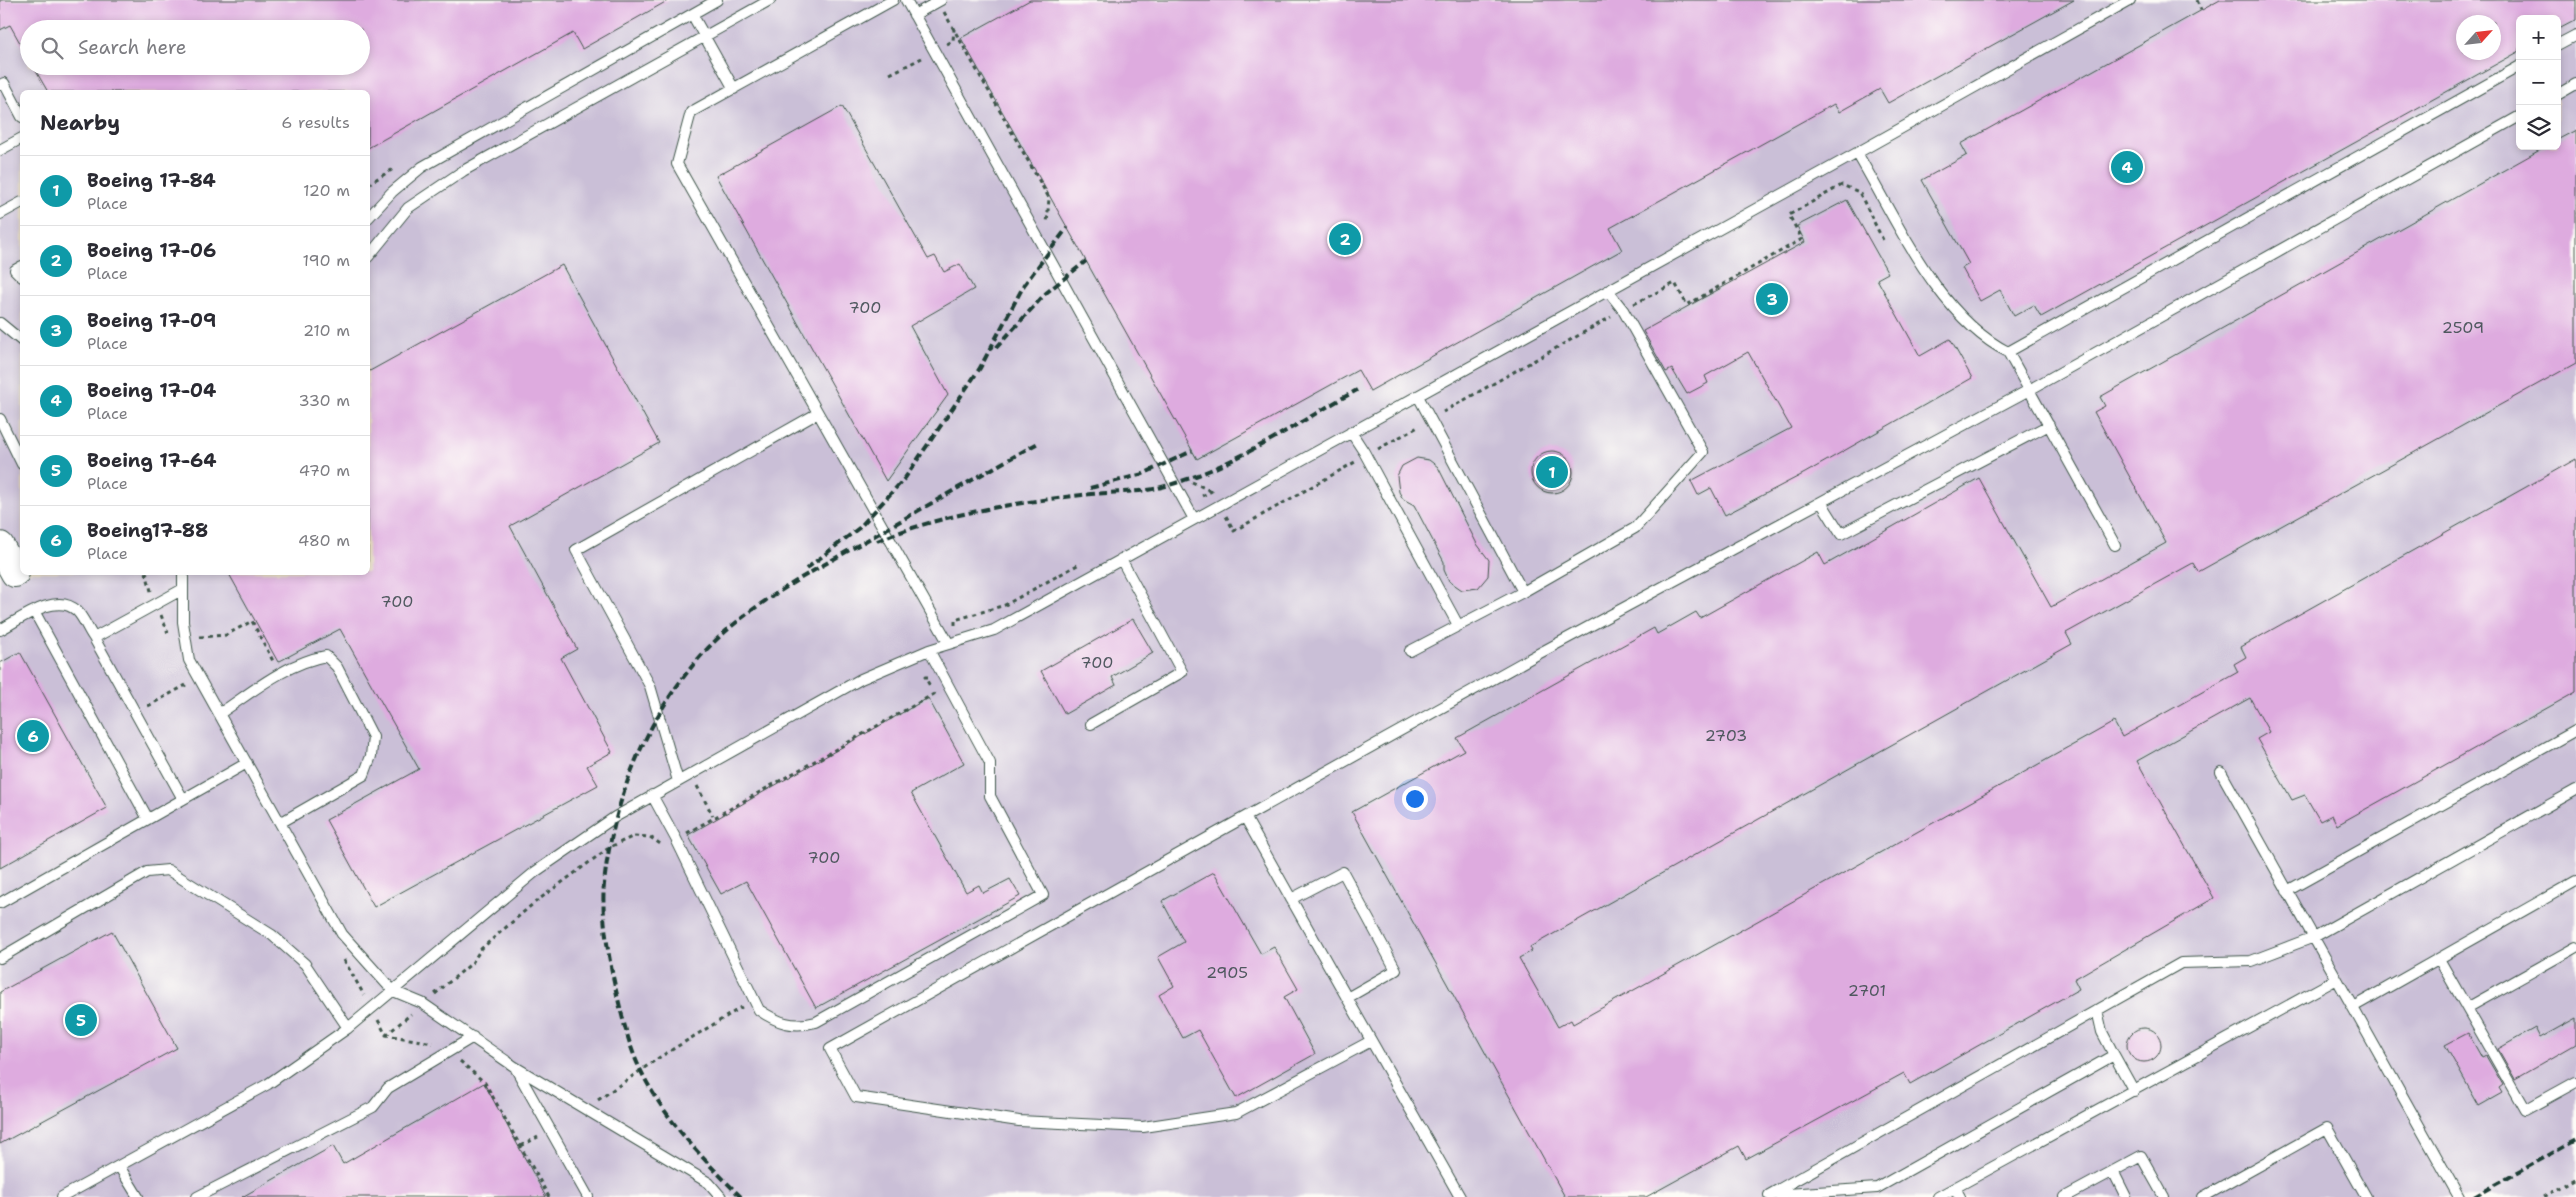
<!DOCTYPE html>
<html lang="en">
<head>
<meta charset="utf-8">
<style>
  body { margin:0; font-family:"Shantell Sans",sans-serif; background:#f2f2f3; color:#2b2b33 }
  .controls { position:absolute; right:15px; top:15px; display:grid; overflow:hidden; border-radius:8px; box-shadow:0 2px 8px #0003 }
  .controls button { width:45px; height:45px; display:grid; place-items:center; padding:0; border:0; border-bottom:1px solid #e1e1e2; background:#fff; color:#2b2b33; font:25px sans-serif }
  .compass { position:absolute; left:2456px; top:15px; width:45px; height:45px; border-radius:50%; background:#fff; box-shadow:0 2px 8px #0003; rotate:63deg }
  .you { position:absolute; left:1414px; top:798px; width:18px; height:18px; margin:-12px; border:4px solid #fff; border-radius:50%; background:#1a73e8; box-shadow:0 0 0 8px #1a73e833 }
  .badge { display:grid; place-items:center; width:32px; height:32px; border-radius:50%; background:#b45309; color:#fff; font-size:16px; font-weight:700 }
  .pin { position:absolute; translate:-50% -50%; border:2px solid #fff; box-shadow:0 1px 5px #0006 }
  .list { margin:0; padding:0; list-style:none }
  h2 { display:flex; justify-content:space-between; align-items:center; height:65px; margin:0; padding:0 20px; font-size:21px }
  h2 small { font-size:16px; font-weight:400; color:#7c7c81 }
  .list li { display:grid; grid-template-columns:32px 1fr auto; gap:15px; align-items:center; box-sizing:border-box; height:70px; padding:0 20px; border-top:1px solid #e1e1e2 }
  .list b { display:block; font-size:19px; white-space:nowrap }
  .list p { margin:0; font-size:16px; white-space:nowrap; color:#7c7c81 }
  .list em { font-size:16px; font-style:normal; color:#7c7c81 }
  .icon { flex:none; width:28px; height:28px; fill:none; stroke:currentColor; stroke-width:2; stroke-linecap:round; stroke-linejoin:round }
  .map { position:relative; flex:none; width:2576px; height:1197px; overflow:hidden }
  .search { position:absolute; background:#fff; box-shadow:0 2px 8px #0003; left:20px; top:20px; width:350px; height:55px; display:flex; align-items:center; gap:12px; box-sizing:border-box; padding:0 18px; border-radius:28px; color:#7c7c81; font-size:19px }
  .panel { position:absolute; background:#fff; box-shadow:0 2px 8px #0003; left:20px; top:90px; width:350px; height:485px; border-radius:8px }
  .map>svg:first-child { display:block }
  .industrial { fill:#cabfd7; fill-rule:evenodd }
  .building { fill:#deabdf; fill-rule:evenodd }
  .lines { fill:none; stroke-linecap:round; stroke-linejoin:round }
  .lane-casing { stroke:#3e5549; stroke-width:12 }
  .secondary-casing { stroke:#3e5549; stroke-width:30 }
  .path { stroke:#3e5549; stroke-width:3; stroke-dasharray:4 4; stroke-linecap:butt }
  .lane { stroke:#fff; stroke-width:10 }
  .secondary { stroke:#fff; stroke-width:28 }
  .rail { stroke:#1f3d34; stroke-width:4; stroke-dasharray:8 4; stroke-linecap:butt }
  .labels { text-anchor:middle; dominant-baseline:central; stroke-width:5; stroke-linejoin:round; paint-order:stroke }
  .number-label { font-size:16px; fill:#4f585f }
</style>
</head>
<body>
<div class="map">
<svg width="2576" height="1197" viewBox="0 0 2576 1197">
  <rect width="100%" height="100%" fill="#fdfcf7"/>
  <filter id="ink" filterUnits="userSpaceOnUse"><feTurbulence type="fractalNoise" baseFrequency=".02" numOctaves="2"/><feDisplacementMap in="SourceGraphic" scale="10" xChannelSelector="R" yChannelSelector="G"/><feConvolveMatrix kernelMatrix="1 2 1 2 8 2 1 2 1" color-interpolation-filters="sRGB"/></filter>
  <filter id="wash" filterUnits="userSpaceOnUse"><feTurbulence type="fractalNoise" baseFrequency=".0096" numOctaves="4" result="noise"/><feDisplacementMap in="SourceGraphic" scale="20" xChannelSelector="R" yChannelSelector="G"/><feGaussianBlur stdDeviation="1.12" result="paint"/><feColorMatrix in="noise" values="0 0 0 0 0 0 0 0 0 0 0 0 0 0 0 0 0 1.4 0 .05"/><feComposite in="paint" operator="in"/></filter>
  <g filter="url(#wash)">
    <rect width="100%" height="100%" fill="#eee0bf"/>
    <!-- industrial -->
    <path class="industrial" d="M0,0H2576V1197H0ZM2520,19H2557V146H2520ZM2464,22H2494V52H2464ZM29,29H361V66H29ZM22,92H368V572H22Z"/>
    <g id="blocks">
      <!-- building -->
      <path class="building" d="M0,0H669L582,49L573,33L368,148V92H48L33,66H361V29H29V59L10,25L0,30Z
        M1030,0H2074L1888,103L1880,89L1839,112L1834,104L1610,228L1622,250L1370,391L1358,370L1197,459L961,38Z
        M2220,0H2576V20L2557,30V19H2520V51L2041,317L2034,305L2014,316L2000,290L1980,301L1962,268L1969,264L1922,180L1967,155L1961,144ZM2464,22H2494V52H2464Z
        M842,106L928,259L935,256L944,272L960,264L974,289L910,326L948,395L886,481L716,176Z
        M2576,130V363L2198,572L2193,563L2066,633L2072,644L1530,947L1532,951L1519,958L1558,1027L1571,1020L1573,1024L2114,722L2122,737L2238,672L2234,664L2246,657L2241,647L2576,459V692L2337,825L2332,815L2320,821L2305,795L2292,800L2257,739L2269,732L2250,698L2137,761L2214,898L2074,979L2079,989L1910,1084L1904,1073L1746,1159L1739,1146L1646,1197H1565L1352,812L1464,750L1457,738L1654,628L1657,634L1696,612L1700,618L1818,552L1825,565L1979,478L2051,607L2166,543L2094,412L2105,406L2100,397L2547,146H2557V140Z
        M1847,200L1888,273L1877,279L1920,356L1950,339L1972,378L1805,473L1725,515L1711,488L1698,495L1691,481L1791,428L1748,352L1705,376L1708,383L1687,394L1672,369L1666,372L1643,331L1805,242L1797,226Z
        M562,265L659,443L510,526L577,649L561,658L612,752L587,766L598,785L374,907L326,820L419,769L340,629L278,662L228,572H368V372Z
        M1531 472a21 21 0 1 1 42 0a21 21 0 1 1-42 0Z
        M1417,458L1429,460L1438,467L1477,544L1489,560L1488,576L1478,588L1462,590L1449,581L1444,570V562L1414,505L1403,499L1399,492L1397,476L1402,466Z
        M1133,619L1153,653L1112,677L1116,685L1065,714L1041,671Z
        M20,652L107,808L0,868V663Z
        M928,698L964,763L911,793L966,892L979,885L983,893L1010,879L1020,896L816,1008L746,881L721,894L688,835Z
        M1214,872L1261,954L1274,947L1298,989L1284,997L1315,1054L1236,1098L1198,1030L1183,1038L1159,995L1174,986L1158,957L1184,942L1162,901Z
        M112,931L177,1048L0,1144V992Z
        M2576,1018V1044L2515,1079L2498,1049L2535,1028L2540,1038Z
        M2127 1045a17 17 0 1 1 34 0a17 17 0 1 1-34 0Z
        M2468,1033L2482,1058L2486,1056L2503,1085L2499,1088L2502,1093L2479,1106L2445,1045Z
        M484,1083L546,1197H242L333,1146L343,1164Z"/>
    </g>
  </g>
  <g filter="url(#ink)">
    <use href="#blocks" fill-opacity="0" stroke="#3e5549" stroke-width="1"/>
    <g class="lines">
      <defs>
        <path id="lane" d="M893,0L691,112L677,164L949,644
          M906,0L1194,519
          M692,14L734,89
          M914,15L941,0
          M2557,45L2576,35
          M0,85L4,83L22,117
          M2557,95L2576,84
          M0,150L22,138
          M1857,153C1897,220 1937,316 2008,352L2520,66
          M0,214L22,202
          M368,218L392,192L422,167L717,0
          M368,257L408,208L463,171L770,0
          M22,266L15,270L22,277
          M0,323L22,341
          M2008,352L2115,545
          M1418,396L1523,592L1635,528L1703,452L1623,310L1608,291
          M0,419L22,464
          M1351,432L1364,452L1458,625
          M1821,502L1841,534L2049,425
          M183,572V622L189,660L342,934L393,991L422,1003L515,1067L709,1183L721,1197
          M34,611L148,819
          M0,630C19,620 56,591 77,611C84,618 88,630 94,638L183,589
          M94,638L183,799
          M1410,651L1523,592
          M219,714C252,692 286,663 326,656L337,667L373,737L371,756L364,775L280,823
          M1091,724L1182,672L1121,559
          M2221,772L2459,1197
          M678,781L650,686L576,550L818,413
          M652,795L676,839L759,1010C778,1023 793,1028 816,1022L1043,895L990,796V763L929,650
          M1245,817L830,1049L856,1097L1019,1121L1143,1127L1236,1113L1371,1041
          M2287,891L2576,730
          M1291,899L1343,872L1396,970L1347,998L1245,817L1538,654L2029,390L2520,116
          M0,903L247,763
          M0,958L147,872L168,870L272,935L305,964L348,1028
          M2439,959L2525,1110L2576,1082
          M1347,998L1460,1197
          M2353,1007L2576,881
          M2467,1008L2576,947
          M2114,1055L2134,1091
          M516,1069L588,1197
          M119,1166L138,1197
          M2113,1171L2126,1197
          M1955,1188L1960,1197
          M1769,1195L2181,963L2251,961L2314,937L2576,790
          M1772,1195L1877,1188L2114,1055L2102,1032L2097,1010
          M62,1197L268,1084L348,1028L535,872L615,817L861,679L929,650L994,630L1857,153L2130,0
          M197,1197L373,1107L388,1088L473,1037
          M1938,1197L2337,979
          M2065,1197L2141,1156L2164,1197
          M2203,1197L2327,1128L2366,1197"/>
        <path id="secondary" d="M0,546L15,573"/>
      </defs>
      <!-- lane casing -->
      <use href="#lane" class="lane-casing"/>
      <!-- secondary casing -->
      <use href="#secondary" class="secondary-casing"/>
      <!-- path -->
      <path class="path" d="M2197,0L2201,10
        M944,12L1049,198L1047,224
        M947,44L953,41L954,29
        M890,74L922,58
        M368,184L395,168
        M1634,304L1675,283L1687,305L1802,239L1789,215L1842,185L1859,192L1883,240
        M1443,412L1611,317
        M1378,449L1418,427
        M1192,482L1211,491
        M1202,496L1212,491L1213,493
        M1226,516L1234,531L1355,462
        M146,572L151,591
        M161,615L168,633
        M955,625V620L1005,605L1081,563
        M200,637L226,635L252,621L273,661
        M928,677H925L930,686
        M148,706L186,685
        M697,786L713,816
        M687,833L934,694L933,692
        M344,960L364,995
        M435,994L472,963L481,949L534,903L610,847L634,836L650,837L662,845
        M378,1020L386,1035L433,1043
        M386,1035L411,1014
        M460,1061L485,1083L549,1197
        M598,1100L660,1057L742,1007
        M521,1146L538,1137
        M2543,1197L2576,1178"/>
      <!-- lane -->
      <use href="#lane" class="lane"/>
      <!-- secondary -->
      <use href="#secondary" class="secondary"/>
      <!-- rail -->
      <path class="rail" d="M996,348L1046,293L1086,261
        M1090,488L1143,474L1192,451
        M877,541C942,514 1013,503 1082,495C1105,492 1136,493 1158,488C1230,470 1293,425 1357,390
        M806,569L859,528L905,478L980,368L1024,285L1067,228
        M741,1197C703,1159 665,1120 641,1071C630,1049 624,1024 618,999C610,965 601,920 604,884C613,798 648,712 708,648C751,604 809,573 862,543C921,509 979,476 1038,443
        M2474,1197L2576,1140"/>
    </g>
  </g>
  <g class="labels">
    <!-- number labels -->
    <g class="number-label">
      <text x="865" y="307">700</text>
      <text x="2463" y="327">2509</text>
      <text x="397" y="601">700</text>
      <text x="1097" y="662">700</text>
      <text x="1726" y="735">2703</text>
      <text x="824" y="857">700</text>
      <text x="1227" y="972">2905</text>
      <text x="1867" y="990">2701</text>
    </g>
  </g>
</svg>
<div class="controls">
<button>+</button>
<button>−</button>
<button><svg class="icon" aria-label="layers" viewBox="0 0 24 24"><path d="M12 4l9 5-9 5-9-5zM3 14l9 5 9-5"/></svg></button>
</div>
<svg class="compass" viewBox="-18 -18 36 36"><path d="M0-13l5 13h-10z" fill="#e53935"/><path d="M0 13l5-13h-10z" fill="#7c7c81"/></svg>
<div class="you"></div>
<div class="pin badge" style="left:1552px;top:472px;background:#0f9aa8">1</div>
<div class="pin badge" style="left:1345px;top:239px;background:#0f9aa8">2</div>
<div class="pin badge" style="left:1772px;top:299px;background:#0f9aa8">3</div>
<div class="pin badge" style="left:2127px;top:167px;background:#0f9aa8">4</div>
<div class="pin badge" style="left:81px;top:1020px;background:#0f9aa8">5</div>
<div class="pin badge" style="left:33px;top:736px;background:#0f9aa8">6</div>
<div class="search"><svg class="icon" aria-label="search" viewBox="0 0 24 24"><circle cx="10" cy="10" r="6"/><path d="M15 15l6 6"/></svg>Search here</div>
<section class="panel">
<h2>Nearby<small>6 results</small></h2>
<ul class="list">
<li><span class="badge" style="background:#0f9aa8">1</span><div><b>Boeing 17-84</b><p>Place</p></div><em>120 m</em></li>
<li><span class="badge" style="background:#0f9aa8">2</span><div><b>Boeing 17-06</b><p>Place</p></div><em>190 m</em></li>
<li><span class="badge" style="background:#0f9aa8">3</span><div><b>Boeing 17-09</b><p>Place</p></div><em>210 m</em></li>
<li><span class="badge" style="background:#0f9aa8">4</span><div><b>Boeing 17-04</b><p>Place</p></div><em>330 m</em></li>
<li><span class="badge" style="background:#0f9aa8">5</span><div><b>Boeing 17-64</b><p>Place</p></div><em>470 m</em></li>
<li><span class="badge" style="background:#0f9aa8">6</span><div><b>Boeing17-88</b><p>Place</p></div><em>480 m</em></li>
</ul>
</section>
</div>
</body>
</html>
